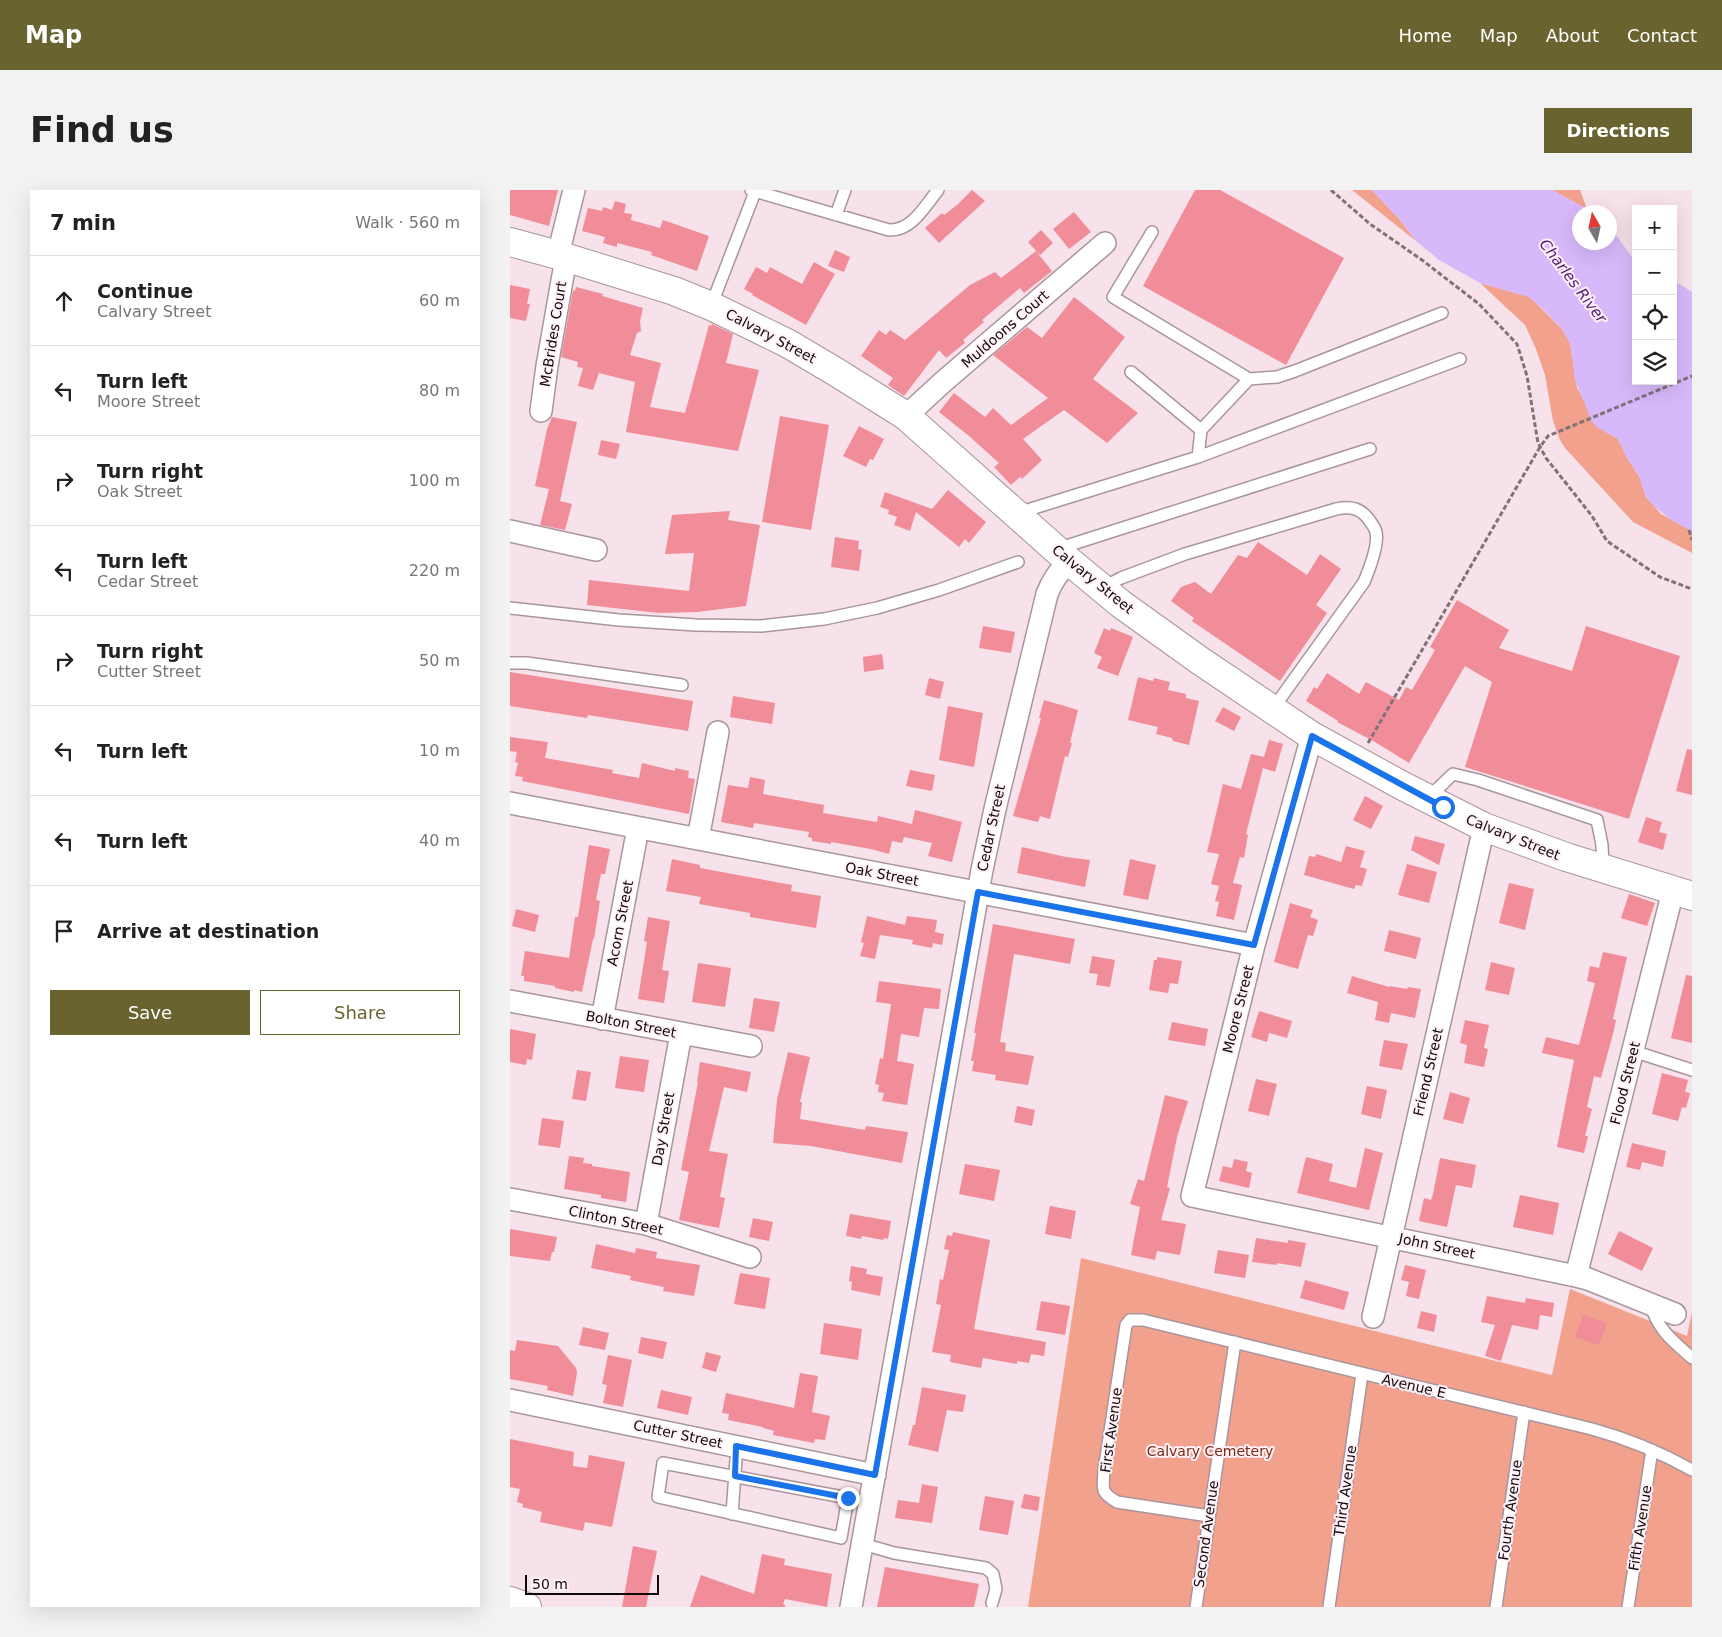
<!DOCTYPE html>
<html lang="en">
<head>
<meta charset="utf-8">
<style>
  body { margin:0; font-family:"DejaVu Sans",sans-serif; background:#f2f2f2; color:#222 }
  .controls { position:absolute; right:15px; top:15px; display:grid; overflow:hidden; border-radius:0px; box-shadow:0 5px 20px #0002 }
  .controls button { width:45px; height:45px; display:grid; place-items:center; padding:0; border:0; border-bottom:1px solid #e0e0e0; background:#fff; color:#222; font:25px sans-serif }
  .compass { position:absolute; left:1062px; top:15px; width:45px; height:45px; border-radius:50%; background:#fff; box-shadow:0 5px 20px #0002; rotate:351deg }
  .scale { position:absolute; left:15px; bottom:12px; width:134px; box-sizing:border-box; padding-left:5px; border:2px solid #110a0d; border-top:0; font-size:14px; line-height:18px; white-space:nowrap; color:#110a0d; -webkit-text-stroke:4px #fff1f7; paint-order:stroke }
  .stop { position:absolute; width:15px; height:15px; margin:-11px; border:4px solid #1a73e8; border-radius:50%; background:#fff }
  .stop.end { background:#1a73e8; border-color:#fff; box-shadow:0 1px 5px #0008 }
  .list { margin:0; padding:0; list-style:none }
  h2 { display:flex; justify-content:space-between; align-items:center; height:65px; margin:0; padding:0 20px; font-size:21px }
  h2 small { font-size:16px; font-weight:400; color:#767676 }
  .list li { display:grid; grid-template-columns:32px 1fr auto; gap:15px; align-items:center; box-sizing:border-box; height:90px; padding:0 20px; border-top:1px solid #e0e0e0 }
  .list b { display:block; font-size:19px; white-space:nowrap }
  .list p { margin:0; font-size:16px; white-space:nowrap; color:#767676 }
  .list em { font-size:16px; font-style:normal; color:#767676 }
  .actions { display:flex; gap:10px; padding:15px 20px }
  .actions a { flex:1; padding:11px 0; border:1px solid #69632f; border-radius:0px; text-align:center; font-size:18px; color:#69632f }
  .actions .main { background:#69632f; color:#fff }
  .icon { flex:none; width:28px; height:28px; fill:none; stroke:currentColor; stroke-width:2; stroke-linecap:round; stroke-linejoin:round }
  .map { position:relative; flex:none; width:1182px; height:1417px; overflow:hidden; border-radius:0px }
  header { display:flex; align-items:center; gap:30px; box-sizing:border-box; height:70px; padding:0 25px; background:#69632f; color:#fff }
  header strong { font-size:24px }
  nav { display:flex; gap:28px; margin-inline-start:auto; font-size:18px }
  .intro { display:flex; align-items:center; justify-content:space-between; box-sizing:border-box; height:120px; padding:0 30px }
  h1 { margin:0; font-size:35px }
  .button { padding:12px 22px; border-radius:0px; background:#69632f; color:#fff; font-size:18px; font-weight:700 }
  main { display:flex; gap:30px; padding:0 30px }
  aside { flex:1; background:#fff; border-radius:0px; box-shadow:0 5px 20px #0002 }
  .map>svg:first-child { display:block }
  .green { fill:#f1a18c }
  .water { fill:#d7b8fa }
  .building { fill:#f08d98 }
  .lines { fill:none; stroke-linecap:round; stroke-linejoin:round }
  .service-casing { stroke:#a9959d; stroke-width:14 }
  .minor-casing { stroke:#a9959d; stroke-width:24 }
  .tertiary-casing { stroke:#a9959d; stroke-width:30 }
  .secondary-casing { stroke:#a9959d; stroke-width:30 }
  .path { stroke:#807278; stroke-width:3; stroke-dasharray:5 2.5; stroke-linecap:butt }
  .service { stroke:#fff; stroke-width:11 }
  .minor { stroke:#fff; stroke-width:21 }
  .tertiary { stroke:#fff; stroke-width:28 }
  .secondary { stroke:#fff; stroke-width:28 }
  .route { stroke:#1a73e8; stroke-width:6 }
  .labels { text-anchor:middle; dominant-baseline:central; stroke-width:4; stroke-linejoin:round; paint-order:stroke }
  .street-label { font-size:14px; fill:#110a0d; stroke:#fff1f7 }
  .park-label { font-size:14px; fill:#7d2a14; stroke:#fff1f7 }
  .water-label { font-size:15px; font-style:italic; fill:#511b79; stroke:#fff1f7 }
</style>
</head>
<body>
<header>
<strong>Map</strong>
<nav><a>Home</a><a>Map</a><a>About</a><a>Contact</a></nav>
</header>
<div class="intro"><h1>Find us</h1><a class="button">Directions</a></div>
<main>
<aside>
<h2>7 min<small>Walk · 560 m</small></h2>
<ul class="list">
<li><svg class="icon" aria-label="ahead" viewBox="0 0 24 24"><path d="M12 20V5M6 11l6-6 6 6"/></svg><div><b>Continue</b><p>Calvary Street</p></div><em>60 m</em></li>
<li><svg class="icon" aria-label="left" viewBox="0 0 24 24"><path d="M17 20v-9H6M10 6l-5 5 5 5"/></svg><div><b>Turn left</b><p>Moore Street</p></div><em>80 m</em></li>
<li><svg class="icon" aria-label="right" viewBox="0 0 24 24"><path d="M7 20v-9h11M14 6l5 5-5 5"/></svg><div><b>Turn right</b><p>Oak Street</p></div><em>100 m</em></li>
<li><svg class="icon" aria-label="left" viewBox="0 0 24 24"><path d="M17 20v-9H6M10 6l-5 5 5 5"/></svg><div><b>Turn left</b><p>Cedar Street</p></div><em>220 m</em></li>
<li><svg class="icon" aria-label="right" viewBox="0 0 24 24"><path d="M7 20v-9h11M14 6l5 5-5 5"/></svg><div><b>Turn right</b><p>Cutter Street</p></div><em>50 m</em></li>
<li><svg class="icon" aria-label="left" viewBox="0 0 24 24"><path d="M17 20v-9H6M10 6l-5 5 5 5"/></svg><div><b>Turn left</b></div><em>10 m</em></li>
<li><svg class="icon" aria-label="left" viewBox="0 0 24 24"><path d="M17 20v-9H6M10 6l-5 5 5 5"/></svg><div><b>Turn left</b></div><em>40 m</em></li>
<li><svg class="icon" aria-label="arrive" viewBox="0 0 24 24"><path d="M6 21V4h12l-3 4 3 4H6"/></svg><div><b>Arrive at destination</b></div></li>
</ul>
<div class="actions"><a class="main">Save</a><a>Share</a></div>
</aside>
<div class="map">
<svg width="1182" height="1417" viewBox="0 0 1182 1417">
  <rect width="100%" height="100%" fill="#f7e1ea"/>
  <!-- green -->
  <path class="green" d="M842,0H862L891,31L906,51Z
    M1042,0H1070L1077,19Z
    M970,93L1020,107L1052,139L1060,153L1067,198L1096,242L1108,249L1117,268L1129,286L1136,307L1151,324L1182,341V363L1123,332L1055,258L1050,250L1043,231L1035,185L1026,159L1015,135Z
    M571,1068L1042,1185L1060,1099L1177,1146L1182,1122V1417H518Z"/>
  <!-- water -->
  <path class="water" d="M862,0H1042L1077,19L1080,22H1070V52H1100V39C1110,48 1116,61 1126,71V191H1163V90L1182,102V341L1161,330L1144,316L1136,307L1129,286L1117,268L1108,249L1088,238L1082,232L1065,190L1060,153L1052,139L1034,120L1019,107L970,93L929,70L906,51L891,31Z"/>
  <!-- building -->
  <path class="building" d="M0,0H48L39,36L0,25Z
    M462,0L475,11L429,53L415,38L432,23L434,25L447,15Z
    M685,0H710L834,68L776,175L633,96Z
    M105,11L116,14L114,23L122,24L121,30L150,38L153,30L199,46L187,81L141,65L142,62L107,53V57L93,53L95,47L72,41L78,18L92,21L93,17L102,20Z
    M564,22L581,42L559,59L543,39Z
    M531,40L543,53L530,65L518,52Z
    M325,60L340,67L334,82L318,76Z
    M526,61L542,81L514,103L510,98L472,130L474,132L453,150L455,153L436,168L429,160L394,206L378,195L383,188L351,166L369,140L376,145L380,140L395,150L460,95L485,82L491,88Z
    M304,72L325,84L296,135L242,105L243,104L234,99L246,77L257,83L260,77L292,94Z
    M0,95L20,99L17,114H20L16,131L0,128Z
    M66,97L93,104L92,106L133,118L130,131L131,141L127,143L120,165L151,173L140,217L175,223L199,135L201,136L202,134L223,144L216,173L249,180L228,261L116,242L125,192L89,183L83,200L68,196L73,178L67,177L68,172L51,167L63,100L65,101Z
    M564,107L615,147L583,189L628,223L597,253L554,220L513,249L532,270L512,289L510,287L501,295L484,277L489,273L459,246L429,222L444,203L475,227L483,218L501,235L538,208L483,165L517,137L532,148Z
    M270,226L319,235L301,340L252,332Z
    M42,227L67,232L50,311L62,314L55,340L30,335L39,299L25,296L37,239Z
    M349,236L374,249L363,270L360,269L356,277L333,266Z
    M91,250L110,254L106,269L88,265Z
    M438,300L476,332L459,353L455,349L449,357L406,322L400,341L384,335L387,327L378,324L379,320L370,317L375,302L422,319Z
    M220,321L218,330L250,335L236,416L187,422L149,423L77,415L79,390L179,401L184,363L155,364L162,325Z
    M325,347L349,351L348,359L352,360L349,381L321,377Z
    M748,352L797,385L810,364L831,379L806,415L817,423L770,491L682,431L684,428L661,411L671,397L685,392L701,404L728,365L737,368Z
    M947,410L999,440L989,458L1062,481L1076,436L1170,466L1119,629L955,577L982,492L955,476L899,573L865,552L827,532L828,531L796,511L804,497L807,499L817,483L849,504L856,492L889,510L896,497L902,500L925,460L920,457Z
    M473,436L505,442L501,463L469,458Z
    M594,438L600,441L601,438L623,447L608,486L587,478L592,467L584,463Z
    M372,464L374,479L354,482L353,467Z
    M0,482L183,511L178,541L78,525L77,528L0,516Z
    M628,487L643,491L644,488L660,492L658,500L676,504V508L689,511L679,555L663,551L662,548L646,544L648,537L618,530Z
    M419,488L434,492L430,509L415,505Z
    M223,506L265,513L262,534L220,527Z
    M534,510L568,520L560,553H562L558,567L555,566L540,629L530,626L528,632L503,626L531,528H529Z
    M438,516L473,523L464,577L429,570Z
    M713,517L731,527L724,541L705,531Z
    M0,547L38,552L35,568L103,580L102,583L129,588L132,573L165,581V578L179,581L178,588L185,589L179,624L12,591L13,587L5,586L8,573L5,572L7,562L0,561Z
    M759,550L773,554L765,582L753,578L736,644L738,645L734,668L730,667L723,693L732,695L724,730L706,726L709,712L705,711L709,696L701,694L709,664L697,662L713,594L731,599L741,564L754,567Z
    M1177,559L1182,560V605L1166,601Z
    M400,580L425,585L422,601L396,596Z
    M240,587L255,590L253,604L314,615L313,623L367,632L368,626L402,634L405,620L452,632L442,672L418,666L422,653L394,647L392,653L382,651L379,664L361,659L321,652V654L302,651V648L298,647L299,642L244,633L243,638L211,632L218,595L238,598Z
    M855,606L873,616L861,639L843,630Z
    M1136,627L1152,632L1149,642L1157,644L1153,660L1128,652Z
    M905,646L935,654L929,675L901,660Z
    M79,655L100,659L95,684H91L86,710L90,711L84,749H83L72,802L64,800V802L45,798V796L14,791V786H11L15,761L59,768L65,727H68Z
    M836,656L855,661L850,677L857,679L852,696L846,695L844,699L794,685L799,666L805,667L806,664L831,672Z
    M512,657L556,667L580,670L575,697L507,683Z
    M162,669L190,675V678L282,695L281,701L311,706L306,738L240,727V723L189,714L191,707L156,701Z
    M620,669L646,675L638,710L613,705Z
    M897,674L927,682L919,713L888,705Z
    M999,693L1024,699L1015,740L989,733Z
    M1119,704L1145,713L1137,736L1111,728Z
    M780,713L803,720L800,727L808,730L803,746L798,745L788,779L764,772Z
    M6,719L29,725L25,742L2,736Z
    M357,726L395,735L397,726L427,730L425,742L434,744L432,755L423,753L422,758L402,754L403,750L370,745L365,769L350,766L354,753L351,752Z
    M138,727L160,731L152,780L159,781L154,813L128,809L137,752L134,751Z
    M483,734L565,749L560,774L504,764L490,852L496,853L495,861L524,866L518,895L485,890L486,885L462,881L464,871H461L466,843H464Z
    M879,740L911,748L906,769L874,761Z
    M1093,762L1117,767L1103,829L1106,830L1104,840L1091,888L1084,886L1077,917L1082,919L1075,946H1078L1074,963L1047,957L1064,870L1032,863L1036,847L1069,855L1085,793L1077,791L1080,776L1089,778Z
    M582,766L605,770L600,797L586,795L588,784L579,783Z
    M647,767L672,771L668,794L660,793L658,803L639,800L644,770H647Z
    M981,772L1005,778L999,805L975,800Z
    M188,773L221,778L215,817L182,812Z
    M1176,785L1182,786V853L1161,848Z
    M842,786L879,797L880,796L897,799L898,797L911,799L905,828L881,823L879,833L865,830L868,812L837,803Z
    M369,791L431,799L429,819L414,818L409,847L391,844L387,871L404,874L397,915L372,911L374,903L368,902L369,895L365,894L370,868L373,869L381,814L366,812Z
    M244,808L270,812L264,842L239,838Z
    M749,821L782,831L777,848L759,843L757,852L741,847Z
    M955,830L979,835L974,858L978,859L974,877L954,873L957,855L950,853Z
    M662,832L698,839L695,856L658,850Z
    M0,839L26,844L22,870L17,869L16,875L0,872Z
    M874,850L898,854L892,880L869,876Z
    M278,862L300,867L290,912H292L290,929L355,940L356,936L398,942L392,973L301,956L263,953L267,910Z
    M110,866L139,870L134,902L105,898Z
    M190,872L241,882L237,902L214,897L199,961L218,964L210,1007L215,1008L209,1038L169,1030L179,982L171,980L188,892H187Z
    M67,880L81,882L76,911L62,909Z
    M1152,883L1178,890L1175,902L1180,903L1176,918L1172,917L1168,931L1142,924Z
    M746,889L767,894L759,926L738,921Z
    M857,896L877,900L871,929L851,924Z
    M940,902L960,908L953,934L933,929Z
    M655,905L678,911L667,947L657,997L660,998L651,1030L676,1034L670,1065L647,1061L645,1070L621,1065L630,1017L620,1014L628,989L634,991Z
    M507,916L525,920L522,936L504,932Z
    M32,928L54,931L50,958L28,955Z
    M1122,953L1156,961L1153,977L1132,972L1130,980L1116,977Z
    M855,958L873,963L859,1020L787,1003L796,967L823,974L819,991L846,998Z
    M59,966L74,968L73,973L82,974V976L120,982L116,1012L91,1008V1005L54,999Z
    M930,968L966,975L962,998L946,995L937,1037L909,1031L914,1008L921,1010L923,1004Z
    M724,969L738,972L736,981L742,983L739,998L709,991L713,976L722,978Z
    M455,974L490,980L484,1011L449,1004Z
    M1010,1005L1049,1013L1043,1045L1003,1037Z
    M540,1016L566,1021L561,1049L535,1044Z
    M340,1024L381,1031L378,1049L374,1048L373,1050L352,1046L351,1049L336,1046Z
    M243,1028L263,1032L259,1051L239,1047Z
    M0,1039L47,1047L44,1062H42L40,1071L0,1066Z
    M1109,1041L1143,1058L1132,1081L1098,1064Z
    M443,1042L480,1050L464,1139L536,1152L534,1166L521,1164L519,1173L507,1171V1174L473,1168L471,1178L440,1172L441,1165L422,1162L431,1115L426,1114L430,1089L433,1090L439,1060L434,1059L437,1045L442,1046Z
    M746,1048L778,1053V1050L796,1053L791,1077L767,1073V1075L742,1072Z
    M86,1054L125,1063L126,1058L147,1062L146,1068L190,1075L184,1106L153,1101L154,1097L120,1090L121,1086L81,1078Z
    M708,1060L739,1065L735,1088L704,1083Z
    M895,1075L916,1080L909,1109L896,1106L899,1092L891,1090Z
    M341,1076L357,1079L356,1084L373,1087L370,1106L341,1100L342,1092L339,1091Z
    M230,1083L260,1088L255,1119L224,1114Z
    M795,1090L839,1102L834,1120L790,1108Z
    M977,1106L1015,1113L1016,1108L1044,1113L1042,1127L1030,1125L1028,1140L1002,1135L991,1171L975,1166L985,1135L971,1132Z
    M531,1111L560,1116L555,1145L526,1140Z
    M911,1121L927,1125L924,1142L907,1138Z
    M1073,1125L1097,1133L1089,1155L1065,1147Z
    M314,1133L352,1139L348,1170L310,1164Z
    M73,1137L99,1143L95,1160L69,1155Z
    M131,1147L157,1152L153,1169L128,1163Z
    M7,1150L48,1156L66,1178L67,1183L63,1206L37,1200L38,1196L0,1189V1160L5,1161Z
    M196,1162L211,1166L206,1182L192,1178Z
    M98,1165L122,1170L113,1217L93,1213L97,1195L92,1194Z
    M290,1183L308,1186L302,1222L320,1226L315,1250L305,1249L304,1253L263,1245L264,1241L253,1238V1237L218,1230L219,1224L212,1223L216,1203L284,1218Z
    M412,1197L456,1205L453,1222L437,1220L428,1262L398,1255L403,1235H405Z
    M151,1200L182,1207L178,1225L147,1218Z
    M0,1249L64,1262L63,1276L77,1278L79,1265L115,1272L102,1337L75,1332L73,1341L30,1332L32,1322L12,1317L13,1314L7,1312L10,1299L0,1297Z
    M412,1294L428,1297L422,1333L385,1328L388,1310L409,1313Z
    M514,1304L530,1307L528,1321L511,1318Z
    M475,1306L504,1311L498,1345L469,1340Z
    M123,1356L147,1361L136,1417H112Z
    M252,1364L275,1369L274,1375L322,1384L317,1417L275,1409L273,1414L275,1415V1417H180L191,1385L244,1404Z
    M375,1377L469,1394L464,1417H367Z"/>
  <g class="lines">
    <defs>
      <path id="service" d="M241,0L379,40C402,41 415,16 428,0
        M326,25L335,0
        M642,42L603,107L739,189L691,240L688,267
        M201,116L245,2
        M621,182L691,240
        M739,189L767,187L785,181L932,123
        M508,323L688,267L950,169
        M547,359L860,259
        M592,398L611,388L675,364L826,319C841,316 851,318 860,331C862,334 865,338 866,342C869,355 859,380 854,392L762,520
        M0,418L109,430L186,435L251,436L314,429L367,418L429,400L508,372
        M0,473H17L172,495
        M918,608L943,584L968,590L1087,630L1092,655L1093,678
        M1123,861L1182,880
        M1141,1115C1147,1139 1164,1152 1182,1168
        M153,1273L338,1308L331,1348L148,1307Z
        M222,1324L227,1256
        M699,1326L607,1312C590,1302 593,1299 594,1281L616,1135L620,1130H633L1082,1239C1118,1249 1150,1262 1182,1280
        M353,1354L384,1363L476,1378L483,1384L486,1399L482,1413
        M686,1417L725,1152
        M819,1417L852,1184
        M986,1417L1014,1222
        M1118,1417L1142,1260"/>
      <path id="minor" d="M48,65L64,0
        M31,221L37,176L56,68
        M396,226L433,192L595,53
        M0,341L86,360
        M802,546L744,755L682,1006L1066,1086L1078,1089L1165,1124
        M0,613L744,755
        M188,649L208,542
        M0,811L241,856
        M92,829L128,638
        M0,1009L136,1034L240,1067
        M136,1034L171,844
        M1066,1086L1163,701
        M863,1127L974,637
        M0,1210L365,1285
        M341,1417L472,680L485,619L537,404C542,391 549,381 559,371"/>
      <path id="tertiary" d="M0,52L48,65L164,101L201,116L277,153L326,182L396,226L559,371L611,414L689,470L802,546L891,595L974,637L1056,667L1182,706"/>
      <path id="secondary" d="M0,1411L17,1417"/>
    </defs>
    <!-- service casing -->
    <use href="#service" class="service-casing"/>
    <!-- minor casing -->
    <use href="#minor" class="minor-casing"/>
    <!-- tertiary casing -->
    <use href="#tertiary" class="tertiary-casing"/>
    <!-- secondary casing -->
    <use href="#secondary" class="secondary-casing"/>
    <!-- path -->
    <path class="path" d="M821,0L860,34L912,70L969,114L1007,154L1017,186L1028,253L1036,268L1082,326L1097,351L1150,387L1182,399
      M1179,340L1182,350
      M858,553L1030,257L1038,246L1182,186"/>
    <!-- service -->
    <use href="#service" class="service"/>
    <!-- minor -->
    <use href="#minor" class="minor"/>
    <!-- tertiary -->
    <use href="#tertiary" class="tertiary"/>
    <!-- secondary -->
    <use href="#secondary" class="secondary"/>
  </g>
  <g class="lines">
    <!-- route -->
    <path class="route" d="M338,1308L225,1286L226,1256L365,1285L468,702L744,755L802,546L933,617"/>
  </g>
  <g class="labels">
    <!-- street labels -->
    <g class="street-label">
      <text transform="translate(495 139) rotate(-41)">Muldoons Court</text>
      <text transform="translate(43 144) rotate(-81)">McBrides Court</text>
      <text transform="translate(261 146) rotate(28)">Calvary Street</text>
      <text transform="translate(583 389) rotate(39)">Calvary Street</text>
      <text transform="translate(481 638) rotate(-78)">Cedar Street</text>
      <text transform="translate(1003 647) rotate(22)">Calvary Street</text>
      <text transform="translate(372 684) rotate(11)">Oak Street</text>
      <text transform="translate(110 733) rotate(-79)">Acorn Street</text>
      <text transform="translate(728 819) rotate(-76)">Moore Street</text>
      <text transform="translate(121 834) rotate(11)">Bolton Street</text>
      <text transform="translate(918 882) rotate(-77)">Friend Street</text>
      <text transform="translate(1115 893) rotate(-76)">Flood Street</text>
      <text transform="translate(153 939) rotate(-80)">Day Street</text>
      <text transform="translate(106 1030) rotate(12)">Clinton Street</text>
      <text transform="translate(927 1056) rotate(12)">John Street</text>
      <text transform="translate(904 1196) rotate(13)">Avenue E</text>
      <text transform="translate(601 1240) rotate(-82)">First Avenue</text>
      <text transform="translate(168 1244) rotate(12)">Cutter Street</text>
      <text transform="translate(835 1301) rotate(-82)">Third Avenue</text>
      <text transform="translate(1000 1320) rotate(-82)">Fourth Avenue</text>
      <text transform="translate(1130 1338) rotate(-81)">Fifth Avenue</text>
      <text transform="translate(696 1344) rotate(-82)">Second Avenue</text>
    </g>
    <!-- park labels -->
    <g class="park-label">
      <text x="700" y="1261">Calvary Cemetery</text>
    </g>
    <!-- water labels -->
    <g class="water-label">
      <text transform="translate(1063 91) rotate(53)">Charles River</text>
    </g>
  </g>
</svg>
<div class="controls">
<button>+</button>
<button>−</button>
<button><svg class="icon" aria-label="locate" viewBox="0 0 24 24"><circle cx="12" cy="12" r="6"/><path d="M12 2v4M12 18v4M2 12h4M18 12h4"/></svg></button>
<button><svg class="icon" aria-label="layers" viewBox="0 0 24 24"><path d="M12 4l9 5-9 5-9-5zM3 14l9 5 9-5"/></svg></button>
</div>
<svg class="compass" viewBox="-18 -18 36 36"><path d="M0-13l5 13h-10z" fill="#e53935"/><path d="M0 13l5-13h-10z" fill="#767676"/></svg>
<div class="scale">50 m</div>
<div class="stop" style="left:933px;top:617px"></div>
<div class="stop end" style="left:338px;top:1308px"></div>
</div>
</main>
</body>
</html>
